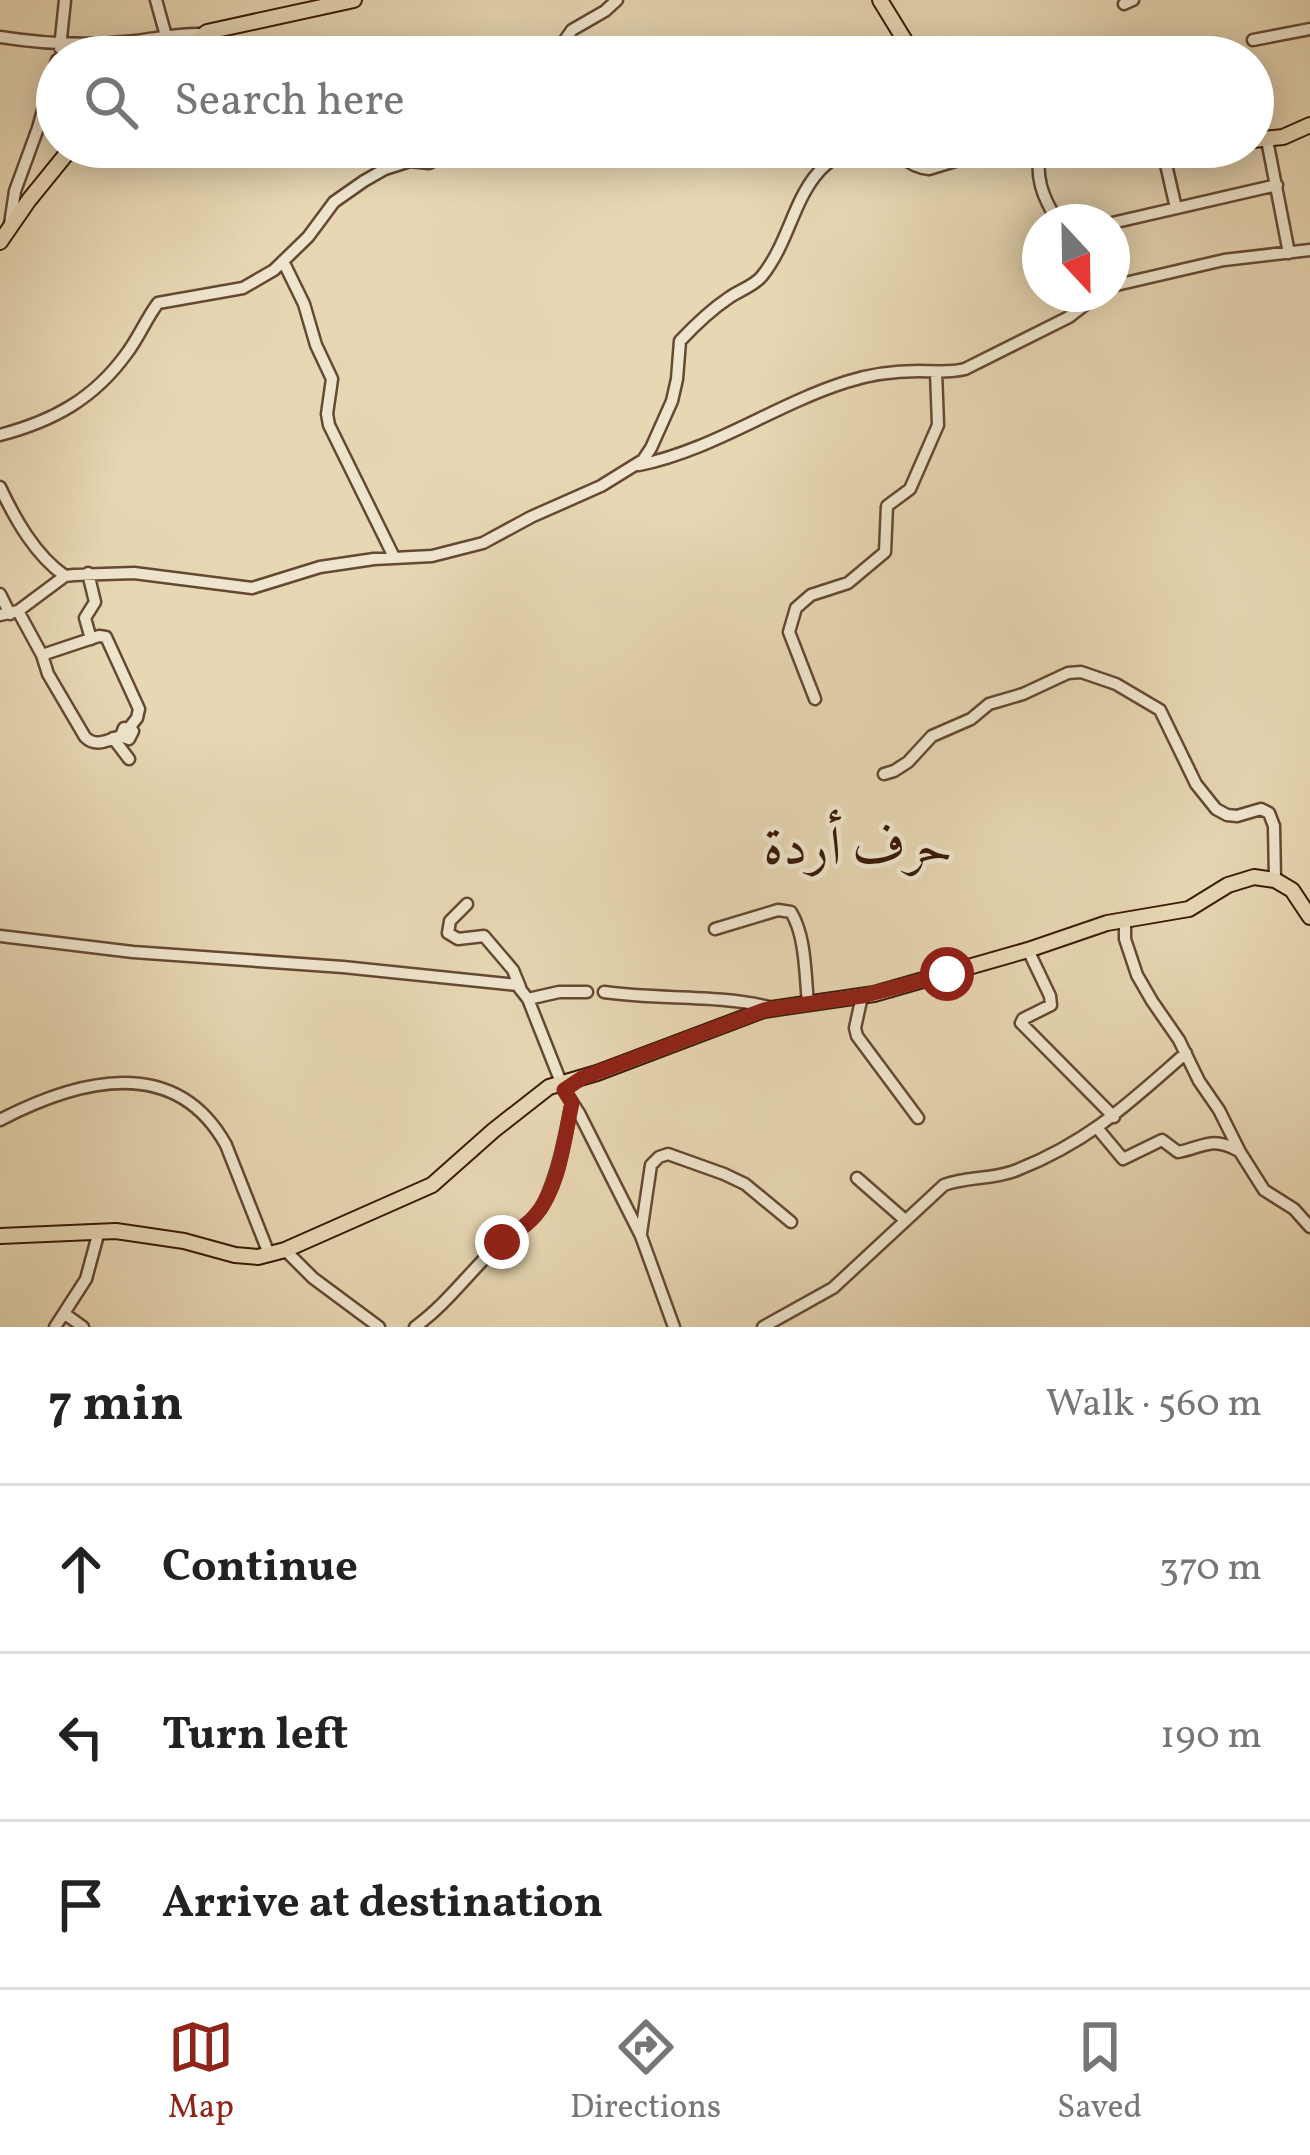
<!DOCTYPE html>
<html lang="en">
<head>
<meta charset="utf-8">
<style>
  body { margin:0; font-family:Vollkorn,Amiri,serif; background:#f2f2f2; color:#222 }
  .compass { position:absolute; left:1022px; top:204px; width:108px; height:108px; border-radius:50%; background:#fff; box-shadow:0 6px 30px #0003; rotate:158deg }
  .stop { position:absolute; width:36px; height:36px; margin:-27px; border:9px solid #8f2418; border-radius:50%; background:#fff }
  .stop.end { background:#8f2418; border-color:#fff; box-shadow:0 3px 12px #0008 }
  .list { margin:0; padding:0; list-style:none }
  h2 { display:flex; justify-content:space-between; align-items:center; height:156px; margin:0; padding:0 48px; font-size:51px }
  h2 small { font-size:39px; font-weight:400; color:#767676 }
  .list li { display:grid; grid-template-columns:78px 1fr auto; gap:36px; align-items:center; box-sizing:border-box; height:168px; padding:0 48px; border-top:3px solid #e0e0e0 }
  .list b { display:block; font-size:45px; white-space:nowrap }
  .list em { font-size:39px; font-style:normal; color:#767676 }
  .icon { flex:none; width:66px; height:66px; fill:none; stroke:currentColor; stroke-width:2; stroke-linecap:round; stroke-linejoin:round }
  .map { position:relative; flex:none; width:1310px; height:1327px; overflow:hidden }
  .search { position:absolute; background:#fff; box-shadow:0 6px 30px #0003; left:36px; right:36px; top:36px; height:132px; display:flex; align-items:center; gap:30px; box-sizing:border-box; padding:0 42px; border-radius:66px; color:#767676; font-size:45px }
  .sheet { height:660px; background:#fff }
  nav { display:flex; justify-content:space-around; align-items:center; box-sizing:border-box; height:168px; border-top:3px solid #e0e0e0; background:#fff; font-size:33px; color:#767676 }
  nav a { display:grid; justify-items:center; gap:6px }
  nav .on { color:#8f2418 }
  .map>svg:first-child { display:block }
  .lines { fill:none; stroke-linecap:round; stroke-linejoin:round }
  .minor-casing { stroke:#654932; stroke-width:15 }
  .major-casing { stroke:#3a1a07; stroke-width:18 }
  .minor { stroke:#efe5ce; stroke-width:10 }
  .major { stroke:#e7d7b3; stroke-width:14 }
  .route { stroke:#8f2418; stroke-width:15 }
  .labels { text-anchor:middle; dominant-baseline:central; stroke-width:9; stroke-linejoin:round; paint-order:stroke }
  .quarter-label { font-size:54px; fill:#3a1a07; stroke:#efe5ce }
</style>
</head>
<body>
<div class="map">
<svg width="1310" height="1327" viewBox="0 0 1310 1327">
  <rect width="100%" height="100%" fill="#e7d7b3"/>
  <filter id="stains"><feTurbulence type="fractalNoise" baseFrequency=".00167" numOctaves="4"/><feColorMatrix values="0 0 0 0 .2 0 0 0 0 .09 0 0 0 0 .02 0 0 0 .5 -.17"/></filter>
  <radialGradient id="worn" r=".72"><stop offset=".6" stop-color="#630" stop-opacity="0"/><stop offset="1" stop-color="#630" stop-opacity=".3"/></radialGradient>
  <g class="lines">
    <defs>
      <path id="minor" d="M156,0L166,36
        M1124,4L1133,0
        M207,32L212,57
        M0,37C44,44 91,46 136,41C159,38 180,33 203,34
        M1253,40L1310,29
        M60,48L65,0
        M1093,50L1096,57
        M553,57L572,30L605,11L617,0
        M1029,57L1046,56
        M1267,140L1289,253
        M244,147L251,157
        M877,147C897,150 910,168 929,169L1001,147
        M1040,147C1035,178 1042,196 1058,222
        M1162,147L1176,208
        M1112,223L1277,185
        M10,224L15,191L38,128L57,60
        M283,261L304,304L316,345L332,379L327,414L329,425L394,557
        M1112,286L1224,260L1310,250
        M0,435C53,421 94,399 127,353C139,337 146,319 158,303L243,288L274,270L308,237L334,202L364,181L385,169L410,161L429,163L461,147
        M639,465C713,450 774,405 846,382C870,374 893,371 919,371C935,371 949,373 965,369L1069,317L1099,294
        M0,487C15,519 35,555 65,576
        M88,573L95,602L85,618L91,639
        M0,594L10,614
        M18,611L42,655L48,674L85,737C96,748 108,740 121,736L129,739L133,731L124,728L121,736
        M0,615L18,611L65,576L74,575L134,573L252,588L320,567L374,559L432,556L483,543L531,517L601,486L643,460L651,448L672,401L677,379L680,341C695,325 712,309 730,297C740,290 754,286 762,276C799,230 794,163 862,147
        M42,655L99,636L106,637L139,709L137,718L129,728
        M815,699L789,632L796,608L811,595L848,583L885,552L887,506L910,489L938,425L936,372
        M113,738L129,759
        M884,774L894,771L908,762L932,736L971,719L989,704L1023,694L1068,673L1081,672L1116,684L1160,710L1196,784L1216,809L1227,815L1237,816L1261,809L1269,813L1274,826L1275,880
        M467,904L450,921L448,933L458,939L484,936L513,970L520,987
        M1125,919V939L1137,975L1152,1001L1179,1040L1199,1081L1219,1110L1240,1152L1264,1190L1294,1209L1310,1227
        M715,929L778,910L791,912C806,937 805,974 808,1003
        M0,936L133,952L343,967L517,985L528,999L564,1090L579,1113L641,1236L674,1327
        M1028,950L1050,996L1051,1005L1023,1019L1021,1023L1114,1117
        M604,992C659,1000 716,994 769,1007
        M862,996L855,1028L857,1036L918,1118
        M528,999L559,992H587
        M0,1120C77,1080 175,1053 226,1145L269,1254
        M1098,1129L1123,1159L1162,1140L1178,1152C1204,1147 1211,1136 1237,1150
        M857,1178L905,1220
        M641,1233L651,1165L659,1157L668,1154L724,1174L745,1184L791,1222
        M285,1250L313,1278L379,1327
        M65,1314L83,1327
        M55,1327L86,1279L99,1231
        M415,1327C444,1306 464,1279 489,1254C507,1236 532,1226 544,1203C559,1172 565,1136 572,1103
        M763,1327L833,1288L944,1185C967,1176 993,1180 1017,1170C1090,1141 1129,1103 1186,1053"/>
      <path id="major" d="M880,0L907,44L918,57
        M175,57L207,32L354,0
        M1253,140L1283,137L1310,125
        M1098,147H1114
        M0,242L29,200L72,147
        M0,1236L116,1231L184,1241L235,1255L258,1257L285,1250L432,1185L494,1130L549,1087L597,1073L764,1010L874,994L1028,950L1107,923L1189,909L1228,885L1254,877L1275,880L1292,890L1310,917"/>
    </defs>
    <!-- minor casing -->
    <use href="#minor" class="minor-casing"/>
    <!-- major casing -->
    <use href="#major" class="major-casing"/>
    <!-- minor -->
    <use href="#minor" class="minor"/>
    <!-- major -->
    <use href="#major" class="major"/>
  </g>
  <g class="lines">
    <!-- route -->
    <path class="route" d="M502,1242C513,1234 525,1227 534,1217C560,1188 564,1139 572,1103L564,1090L582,1078L764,1010L862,996L947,974"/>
  </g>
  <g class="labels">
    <!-- quarter labels -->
    <g class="quarter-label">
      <text x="858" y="850">حرف أردة</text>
    </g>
  </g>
  <rect width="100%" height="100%" filter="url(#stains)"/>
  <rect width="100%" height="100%" fill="url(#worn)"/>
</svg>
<svg class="compass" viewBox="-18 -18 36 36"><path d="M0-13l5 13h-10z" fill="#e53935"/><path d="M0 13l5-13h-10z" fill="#767676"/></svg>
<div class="stop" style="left:947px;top:974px"></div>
<div class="stop end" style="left:502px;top:1242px"></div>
<div class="search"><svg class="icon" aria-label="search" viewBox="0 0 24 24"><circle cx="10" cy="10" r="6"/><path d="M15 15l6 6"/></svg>Search here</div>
</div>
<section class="sheet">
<h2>7 min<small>Walk · 560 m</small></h2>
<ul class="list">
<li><svg class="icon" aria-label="ahead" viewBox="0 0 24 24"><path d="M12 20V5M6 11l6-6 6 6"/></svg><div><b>Continue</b></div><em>370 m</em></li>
<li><svg class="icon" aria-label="left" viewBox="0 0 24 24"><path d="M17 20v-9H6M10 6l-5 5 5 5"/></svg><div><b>Turn left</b></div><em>190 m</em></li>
<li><svg class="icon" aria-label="arrive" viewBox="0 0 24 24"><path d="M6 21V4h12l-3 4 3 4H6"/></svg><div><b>Arrive at destination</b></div></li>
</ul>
</section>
<nav>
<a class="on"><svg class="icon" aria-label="map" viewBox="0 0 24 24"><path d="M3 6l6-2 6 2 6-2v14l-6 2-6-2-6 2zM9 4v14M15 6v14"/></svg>Map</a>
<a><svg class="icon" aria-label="directions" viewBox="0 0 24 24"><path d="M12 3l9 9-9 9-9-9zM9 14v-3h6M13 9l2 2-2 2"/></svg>Directions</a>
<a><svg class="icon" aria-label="saved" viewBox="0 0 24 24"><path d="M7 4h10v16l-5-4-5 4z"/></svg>Saved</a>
</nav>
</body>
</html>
